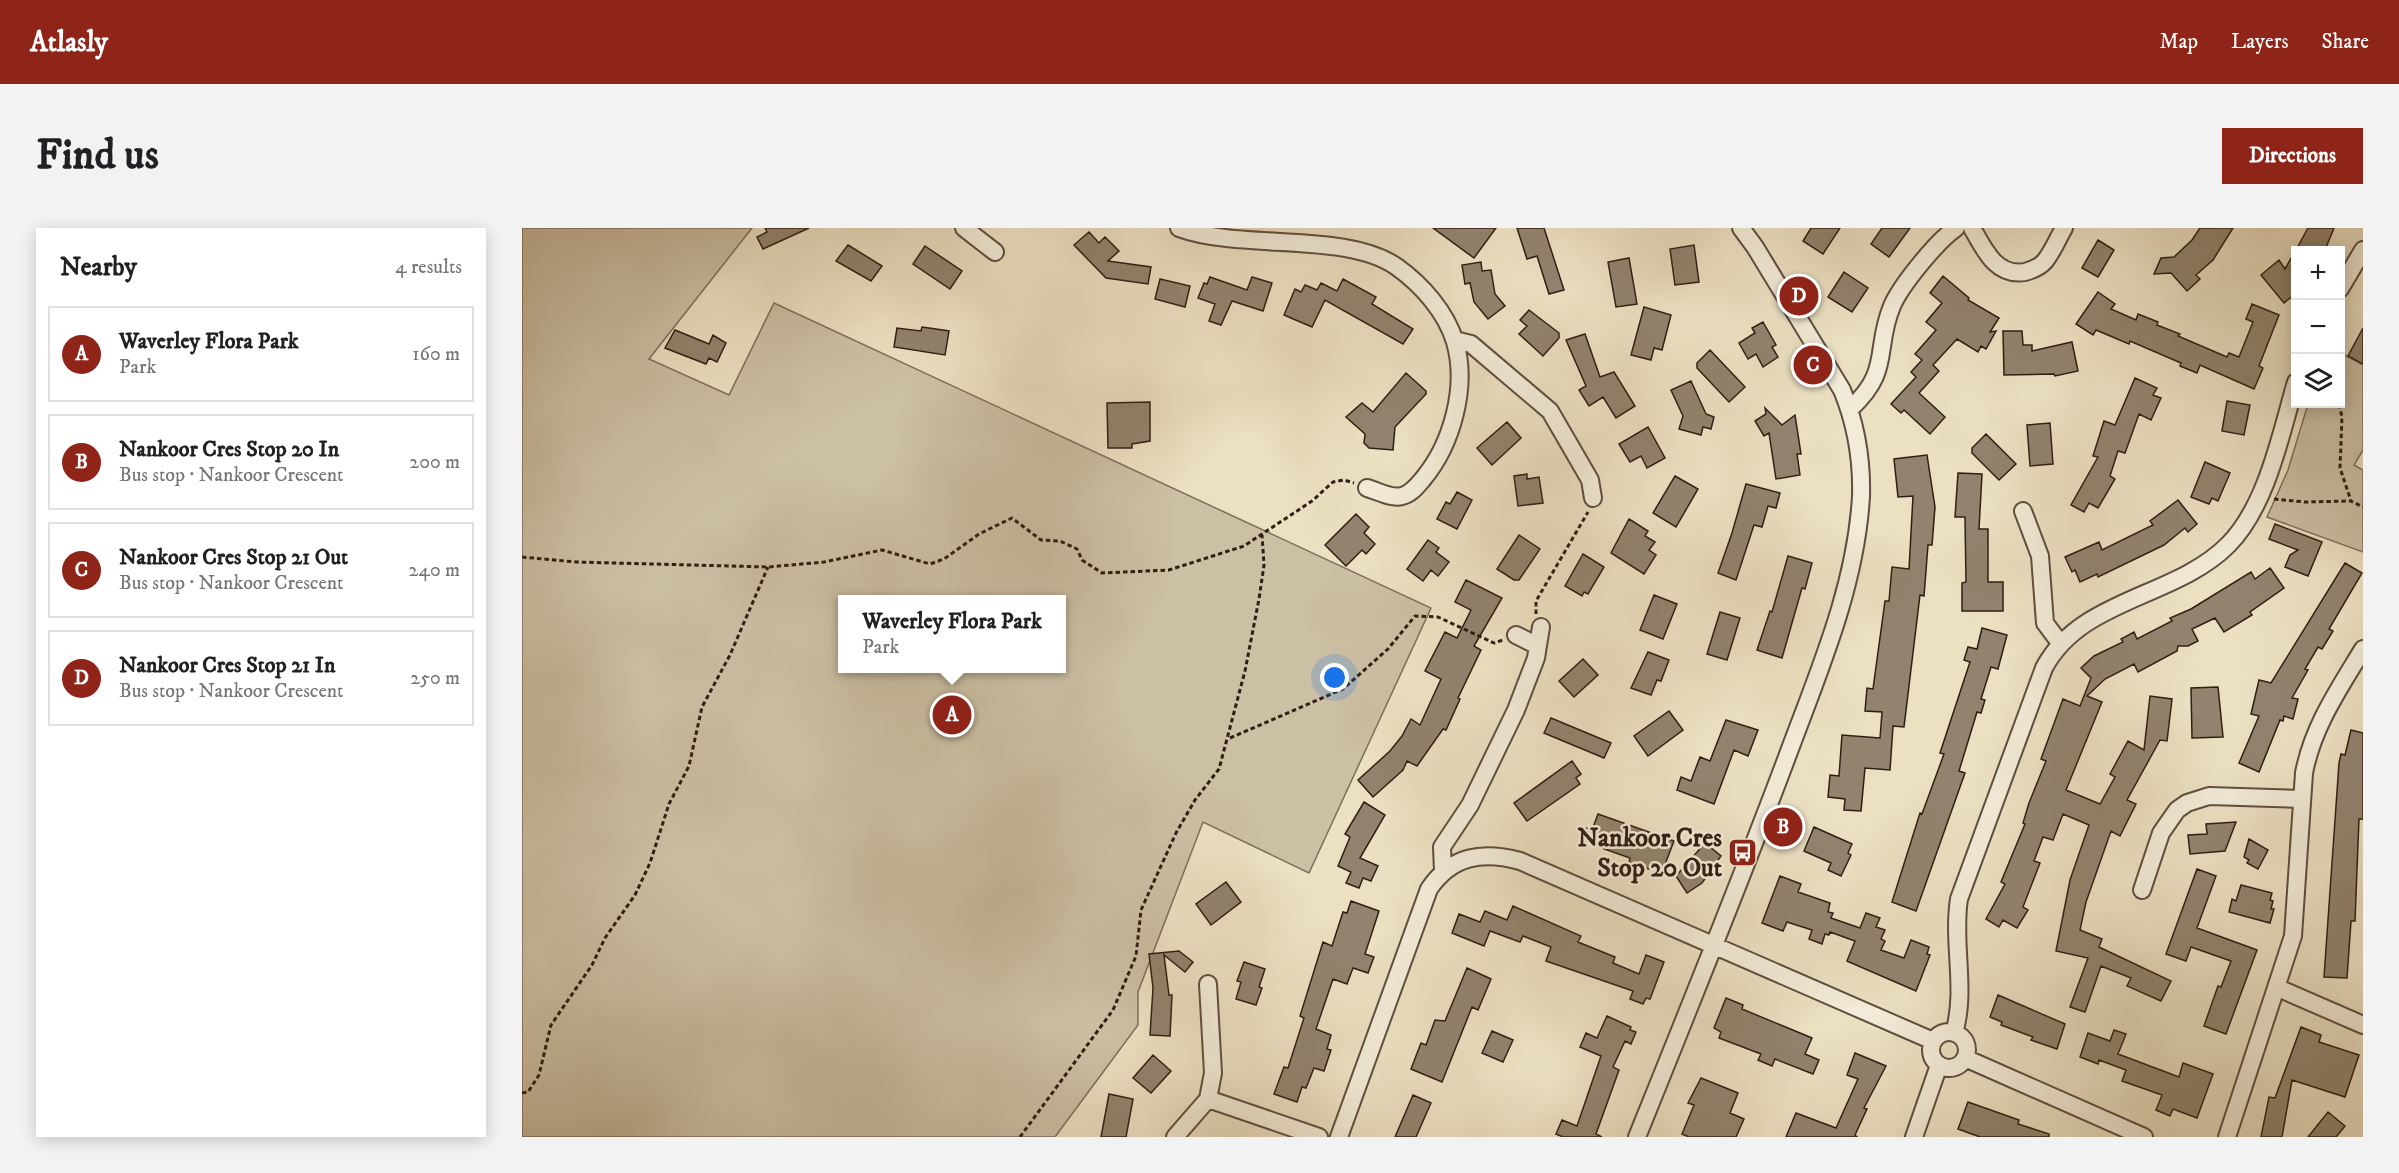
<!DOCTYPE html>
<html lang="en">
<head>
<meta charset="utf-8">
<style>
  body { margin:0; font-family:"IM FELL DW Pica",serif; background:#f2f2f2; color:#202124 }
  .controls { position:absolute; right:18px; top:18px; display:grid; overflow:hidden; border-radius:0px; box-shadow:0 3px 15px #0003 }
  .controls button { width:54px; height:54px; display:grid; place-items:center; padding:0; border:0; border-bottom:2px solid #e0e0e0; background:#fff; color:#202124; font:30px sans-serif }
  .you { position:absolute; left:813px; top:450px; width:21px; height:21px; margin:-15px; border:4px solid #fff; border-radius:50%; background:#1a73e8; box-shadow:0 0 0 9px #1a73e833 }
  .badge { display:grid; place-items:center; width:39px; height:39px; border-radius:50%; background:#8f2418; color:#fff; font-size:20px; font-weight:700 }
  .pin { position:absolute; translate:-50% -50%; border:3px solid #fff; box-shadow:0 2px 6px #0006 }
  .popup { position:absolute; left:316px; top:367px; width:228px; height:78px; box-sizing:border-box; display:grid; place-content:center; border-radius:0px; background:#fff; filter:drop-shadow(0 2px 4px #0005); font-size:20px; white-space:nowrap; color:#757577 }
  .popup b { font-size:22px; color:#202124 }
  .popup::after { content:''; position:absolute; left:50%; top:100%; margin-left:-12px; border:12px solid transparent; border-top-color:#fff }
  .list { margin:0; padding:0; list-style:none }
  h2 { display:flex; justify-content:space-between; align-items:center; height:78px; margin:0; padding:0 24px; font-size:26px }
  h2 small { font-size:20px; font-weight:400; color:#757577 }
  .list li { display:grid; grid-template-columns:39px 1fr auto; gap:18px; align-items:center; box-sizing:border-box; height:96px; margin:0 12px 12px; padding:0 12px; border:2px solid #e0e0e0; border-radius:0px }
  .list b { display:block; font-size:22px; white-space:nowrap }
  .list p { margin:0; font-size:20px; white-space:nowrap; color:#757577 }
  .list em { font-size:20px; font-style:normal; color:#757577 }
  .icon { flex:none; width:33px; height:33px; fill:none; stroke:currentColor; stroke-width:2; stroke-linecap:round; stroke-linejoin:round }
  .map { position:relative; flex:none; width:1841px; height:909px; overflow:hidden; border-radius:0px }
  header { display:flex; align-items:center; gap:36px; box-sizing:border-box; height:84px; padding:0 30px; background:#8f2418; color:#fff }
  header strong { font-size:28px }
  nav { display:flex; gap:33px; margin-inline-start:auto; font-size:21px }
  .intro { display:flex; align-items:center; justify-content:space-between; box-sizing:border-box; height:144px; padding:0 36px }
  h1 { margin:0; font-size:42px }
  .button { padding:15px 27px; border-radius:0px; background:#8f2418; color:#fff; font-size:21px; font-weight:700 }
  main { display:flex; gap:36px; padding:0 36px }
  aside { flex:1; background:#fff; border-radius:0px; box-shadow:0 3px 15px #0003 }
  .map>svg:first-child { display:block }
  .green { fill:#cbbfa4; stroke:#7e6e5c; stroke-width:1.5; fill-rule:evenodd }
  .building { fill:#91836e; stroke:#301e13; stroke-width:1.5 }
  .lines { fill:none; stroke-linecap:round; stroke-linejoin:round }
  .street-casing { stroke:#5f4e3f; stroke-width:20 }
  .path { stroke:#301e13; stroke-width:3; stroke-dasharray:4.5 3; stroke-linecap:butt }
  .street { stroke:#f2ebd7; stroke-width:16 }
  .labels { text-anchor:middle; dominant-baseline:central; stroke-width:5; stroke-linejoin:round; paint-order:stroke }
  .poi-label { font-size:26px; font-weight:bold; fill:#301e13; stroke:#f2ebd7; text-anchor:end }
</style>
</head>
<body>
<header>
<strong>Atlasly</strong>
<nav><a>Map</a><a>Layers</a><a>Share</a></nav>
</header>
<div class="intro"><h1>Find us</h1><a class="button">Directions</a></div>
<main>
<aside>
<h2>Nearby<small>4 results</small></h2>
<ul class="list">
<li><span class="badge">A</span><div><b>Waverley Flora Park</b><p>Park</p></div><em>160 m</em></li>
<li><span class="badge">B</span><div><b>Nankoor Cres Stop 20 In</b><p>Bus stop · Nankoor Crescent</p></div><em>200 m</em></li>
<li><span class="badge">C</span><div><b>Nankoor Cres Stop 21 Out</b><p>Bus stop · Nankoor Crescent</p></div><em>240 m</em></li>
<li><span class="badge">D</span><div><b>Nankoor Cres Stop 21 In</b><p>Bus stop · Nankoor Crescent</p></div><em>250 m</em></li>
</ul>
</aside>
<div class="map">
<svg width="1841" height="909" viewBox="0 0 1841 909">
  <rect width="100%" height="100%" fill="#ebe0c2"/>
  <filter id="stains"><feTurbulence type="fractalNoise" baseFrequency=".00333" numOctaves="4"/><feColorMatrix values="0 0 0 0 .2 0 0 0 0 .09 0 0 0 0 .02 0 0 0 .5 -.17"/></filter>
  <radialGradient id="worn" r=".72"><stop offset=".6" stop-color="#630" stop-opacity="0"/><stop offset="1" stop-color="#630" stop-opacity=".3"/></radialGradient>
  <!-- green -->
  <path class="green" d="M0,0H230L127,131L207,167L252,75L909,380L787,645L681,594L616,764V797L533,909H0ZM320,372H540V440H320Z
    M1819,125L1841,137V222L1832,237L1841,242V324L1745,289L1766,242L1786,176H1818Z"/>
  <!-- building -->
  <path class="building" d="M243,0H287L241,21L235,9L245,4Z
    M911,0H974L952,30Z
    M995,0H1022L1042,62L1027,66L1015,28L1005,31Z
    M1289,0H1318L1301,26L1281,13Z
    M1360,0H1388L1367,29L1349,16Z
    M1678,0H1711L1691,32L1674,47L1678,51L1665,63L1649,45L1632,46L1639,30L1652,29L1670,12Z
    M1786,0H1812L1803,22H1774Z
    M567,4L577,15L583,9L597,23L586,33L629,39L626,56L584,50L552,17Z
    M1576,12L1592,22L1576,49L1560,40Z
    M326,17L360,38L349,53L314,33Z
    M1172,17L1177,54L1153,57L1148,21Z
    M403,18L440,43L428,61L391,36Z
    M1773,23V66L1762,75L1739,47L1757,32L1763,41Z
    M1107,30L1115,76L1094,79L1086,34Z
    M959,34L960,43L969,42L973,66L983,78L966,91L952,74L948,55L943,56L940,37Z
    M1322,44L1346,60L1330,84L1306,69Z
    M1421,48L1447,70L1446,72L1477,90L1468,104L1474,103L1464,121L1459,118L1456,124L1435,111L1411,137L1417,143L1397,165L1423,189L1408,206L1382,182L1379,185L1369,176L1394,149L1389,144L1400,132L1393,126L1414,102L1404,94L1420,75L1408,65Z
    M688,49L725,62L730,49L750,55L741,83L710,73L699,97L687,93L693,76L676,70L682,55L685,56Z
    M638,51L668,58L663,79L633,71Z
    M821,51L854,69L850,76L891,101L881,116L803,72L790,99L762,87L773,61L779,64L783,57L795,62L799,55L815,63Z
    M1576,64L1593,76L1589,81L1614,92L1616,86L1636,94L1635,97L1658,106L1656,108L1705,129L1707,125L1717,129L1731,94L1724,91L1730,76L1757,87L1737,138L1741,140L1732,161L1678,137L1675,145L1658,138L1659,135L1608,113L1607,116L1574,102L1571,107L1554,96Z
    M1122,79L1149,87L1140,122L1132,120L1129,132L1109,127Z
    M1007,82L1037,105V110L1021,128L997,106L1005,98L998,92Z
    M1241,94L1254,117L1250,119L1256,129L1241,139L1234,126L1226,131L1217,115L1233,105L1230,100Z
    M400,99L427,103L423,127L372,119L375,100L399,103Z
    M1841,100V136L1826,128Z
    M153,102L187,116L191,107L204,115L195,134L187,130L184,136L143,120Z
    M1481,103H1500L1501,117H1510V123L1550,114L1556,143L1533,148L1532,146L1482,147Z
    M1063,106L1078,149L1092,144L1113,178L1094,190L1081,169L1067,178L1057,162L1064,158L1044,112Z
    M1188,122L1223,159L1207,174L1175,140V135Z
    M884,145L904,163V166L873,199L871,222L847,220L842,215L843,206L824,189L840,175L851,184Z
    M1613,150L1635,160L1631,167L1639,170L1629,192L1617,186L1603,225L1596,223L1588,248L1593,251L1576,280L1567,275L1562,284L1549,277L1576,229L1571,228L1582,193L1593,197Z
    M1169,153L1184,186L1192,189L1189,201L1181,199L1179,207L1157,201L1161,188L1149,162Z
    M1705,173L1728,177L1722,207L1700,203Z
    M628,174V213L610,216V220H586L585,175Z
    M1243,180L1260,197L1273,187L1279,226H1275L1278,247L1254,251L1247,205L1242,208L1233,193L1244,186Z
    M985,194L999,210L970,237L955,220Z
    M1528,195L1531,236L1508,238L1505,197Z
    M1126,199L1143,230L1125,240L1119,228L1108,234L1097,216Z
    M1464,206L1494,236L1477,252L1450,225V220Z
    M1405,227L1413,279L1410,317H1406L1402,368L1398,367L1382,499L1371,498L1368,542L1343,540L1339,583L1322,582L1323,571L1306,569L1308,547L1317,548L1320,507L1358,510L1360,484L1343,483L1345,460L1351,461L1363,373H1367L1370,339L1387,341L1391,268L1376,269L1372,231Z
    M1683,234L1708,245L1696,273L1690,270L1687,276L1669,269Z
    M1436,245L1460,246L1457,301H1466V354H1481V383H1440V355L1444,354L1443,289H1433Z
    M1005,246V251L1017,249L1021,275L996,278L992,248Z
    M1153,248L1176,261L1154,299L1131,285Z
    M1224,256L1258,265L1254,280L1246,278L1240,299L1232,297L1214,352L1196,345L1210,305Z
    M935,264L950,272L935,301L915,291L924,274L928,276Z
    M1656,272L1675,296L1666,304L1663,300L1642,317L1576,349L1575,346L1558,354L1553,342L1550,344L1543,329L1577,314L1580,322L1631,297L1628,293Z
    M834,286L847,299L842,305L853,316L844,326L840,322L824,338L803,317Z
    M1107,291L1126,303L1123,308L1133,314L1127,322L1134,327L1122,346L1089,325Z
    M1753,296L1800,314L1786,348L1763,339L1768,327L1776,322L1747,311Z
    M997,307L1018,321L997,352H992L975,341Z
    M906,312L917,320L914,324L927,334L916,348L909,342L901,353L885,341Z
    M1061,326L1082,339L1066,366L1062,364L1060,368L1043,358Z
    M1266,328L1290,335L1283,361L1280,360L1260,430L1235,422L1248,383L1250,384Z
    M1823,335L1840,345L1807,401L1811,403L1800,421L1796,419L1783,441L1786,442L1770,470L1776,471L1771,491L1762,488L1761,493L1758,492L1737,544L1717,535L1737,488L1729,486L1737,452L1749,455Z
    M1748,340L1762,360L1728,384L1730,387L1702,404L1693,390L1670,401L1676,413L1666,418H1656L1655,423L1616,444L1612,436L1583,451L1565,468L1580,474L1544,562L1578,576L1593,549L1588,546L1606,513L1622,522L1628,468L1650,471L1645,513L1638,512L1605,572L1614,576L1598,608L1589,603L1564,674L1558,702L1580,711L1577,719L1649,753L1639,773L1605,758L1609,750L1579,738L1563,784L1548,779L1566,730L1534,723L1548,652L1567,597L1541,586L1531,612L1521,609L1512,633L1518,635L1501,679L1506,682L1495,700L1481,692L1477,699L1464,691L1483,656L1479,654L1503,596L1501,595L1507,575L1524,533L1519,531L1541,471L1558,478L1569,450L1559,440L1572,428L1601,414L1599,411L1612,404L1615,411L1650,393L1648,390L1669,381L1729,344L1733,351Z
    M944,352L980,370L952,418L959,422L936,470L938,471L924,502L921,501L895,538L885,533L881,542L851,569L836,552L868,523L880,508L889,491L898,497L919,451L903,443L923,404L935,410L949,382L933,374Z
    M1132,367L1155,376L1141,411L1118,402Z
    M1198,384L1218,390L1205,432L1185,426Z
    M1460,400L1485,407L1476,441L1469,439L1459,471L1463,472L1459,485L1455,484L1437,543L1443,545L1394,683L1370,674L1398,585L1400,586L1422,526L1418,525L1448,434L1442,432L1446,419L1455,421Z
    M1126,424L1147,432L1139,453L1135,452L1129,467L1109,460Z
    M1061,431L1076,447L1052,469L1037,453Z
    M1696,459L1701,509L1670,510L1669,460Z
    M1147,483L1161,502L1126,528L1112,508Z
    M1029,490L1089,515L1082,530L1022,505Z
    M1204,492L1236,502L1226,528L1212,522L1192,576L1155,562L1159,549L1169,553L1178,529L1188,533Z
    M1829,502L1841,505V591H1837L1833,693H1829L1825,750L1802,749L1817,535L1819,526L1823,527Z
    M1050,533L1059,546L1054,550L1058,556L1005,593L992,575Z
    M842,574L863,587L838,630L856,638L849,653L841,650L837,660L824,655L829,644L816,638L828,609L823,606Z
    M1076,586L1152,613L1142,639L1130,634L1127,641L1107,634L1108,630L1060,613L1064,600L1070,602Z
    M1714,594L1703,623L1668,626L1666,607L1685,606L1684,596Z
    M1292,599L1330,616L1326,625L1329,627L1319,648L1306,642L1309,635L1282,623Z
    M1727,611L1746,622L1736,641L1725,635L1727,632L1722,629Z
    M1183,615L1199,628L1180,655L1165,665L1154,648Z
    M1675,641L1694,648L1675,700L1735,722L1704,806L1682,798L1696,758L1699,759L1709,733L1669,719L1664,733L1644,726Z
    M1258,648L1279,656L1276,664L1308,675L1306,684L1311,685L1309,690L1338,700L1344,685L1358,690L1354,699L1363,702L1359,711L1363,713L1359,722L1382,730L1389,712L1407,719L1405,726L1408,727L1394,763L1325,733L1333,713L1308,704L1307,707L1303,706L1300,716L1287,711L1290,702L1265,694L1261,703L1240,695Z
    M704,654L719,674L689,697L674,676Z
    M1719,657L1750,665L1748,672L1751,673L1749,681H1752L1748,695L1707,684L1710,671L1714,673Z
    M829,673L857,683L843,726L852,729L846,745L831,740L825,756L811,751L794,801L809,807L805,821L809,822L802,843L792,840L784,860L780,859L775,874L752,866L762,839L766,840L782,790L778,788L801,714L810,718L821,684L825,685Z
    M991,678L1059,708L1056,714L1093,729L1091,735L1117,746L1124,727L1142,734L1128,771L1124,770L1121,776L1108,771L1111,763L1024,733L1029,719L1001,708L998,714L968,703L962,718L930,705L937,686L958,694L963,683L985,692Z
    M657,723L671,734L663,744L642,727L647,767H650L648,808L628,807L631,760L627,726Z
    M722,734L743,741L737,759L740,760L734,777L714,771L719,754L715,753Z
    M945,740L969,751L956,782L950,779L920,854L889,841L899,815L904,817L913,792L923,793Z
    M1476,767L1543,796L1535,821L1509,812L1511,809L1479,797L1480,794L1468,789Z
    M1204,770L1221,777L1220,781L1290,810L1283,826L1297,832L1291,846L1253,831L1250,838L1236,832L1239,826L1197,810L1199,804L1192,800Z
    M1085,788L1109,799L1108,802L1114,804L1109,816L1103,813L1091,839L1097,842L1074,906L1080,909H1041L1034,906L1040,892L1055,898L1079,828L1058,819L1064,805L1075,810Z
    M1779,799L1799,807L1797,814L1837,827L1823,869L1770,852L1760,909H1739L1747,869L1753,870Z
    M1592,802L1604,806L1596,826L1657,849L1661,835L1691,846L1675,890L1651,881L1648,888L1634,882L1640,867L1600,853L1604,842L1577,832L1576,836L1558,829L1566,805L1588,813Z
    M970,803L991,812L981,834L960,825Z
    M1333,825L1364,838L1342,880L1345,881L1333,907L1335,909H1264L1274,885L1314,900L1336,851L1325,847Z
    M631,827L649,843L629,865L611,850Z
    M1179,850L1216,865L1208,885L1222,891L1214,909H1167L1160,906L1172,877L1166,875Z
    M587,866L611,871L604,909H579Z
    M891,867L909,875L894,909H873Z
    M1446,874L1497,892L1496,896L1527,906V909H1458L1436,901Z
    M1806,884L1823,898L1814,909H1786Z"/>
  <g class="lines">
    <defs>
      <path id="street" d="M442,0L473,24
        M657,0C720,23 824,3 875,39C900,57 924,84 933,114C946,159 930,216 901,251C895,258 889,266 880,268C869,271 856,263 845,260
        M1450,0C1462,21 1474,49 1503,44C1510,42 1518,39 1523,33C1531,23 1536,10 1542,0
        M1818,61L1841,22
        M933,112L949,116L1028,183L1068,252L1071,270
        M1328,181C1370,143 1352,121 1370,78C1379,57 1415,13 1434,0
        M1501,283L1518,328L1523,395L1538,415
        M994,407L1016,418
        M921,643L920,619L948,577L994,482L1014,430L1019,399
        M1620,662L1639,605L1655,582L1665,575L1687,568L1780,571
        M1756,760L1841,797
        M1409 822a18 18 0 1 1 36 0a18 18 0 1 1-36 0Z
        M1432,805C1445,762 1430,715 1437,671L1522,440C1559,370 1653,370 1706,317C1745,278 1759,205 1774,154
        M1443,830L1622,909
        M686,871L691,845L686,756
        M653,909L686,871L797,909
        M817,909L907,661C930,627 961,623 998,633L1411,813
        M1115,909C1166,783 1217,657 1265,529C1296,445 1334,359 1339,268C1340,231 1334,196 1320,162L1233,19L1219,0
        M1392,909L1417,837
        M1705,909L1771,708L1782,545C1791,498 1817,461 1841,421"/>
    </defs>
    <!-- street casing -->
    <use href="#street" class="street-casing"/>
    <!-- path -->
    <path class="path" d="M1817,176L1820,189L1818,240L1829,273
      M1752,271L1783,274L1829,273L1841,279
      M0,329L54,334L246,339L302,334L360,322L408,336L422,331L457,306L490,290L519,312L538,313L555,321L560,332L580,345L647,342L722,318L790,273L811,254L822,252L832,255
      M1014,386V373L1066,284
      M708,510L821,461L866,421L893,388L916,389L972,415L981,412
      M0,865L6,864L17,847L29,797L70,737L83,710L113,667L128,635L147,576L167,538L180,479L208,427L246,339
      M498,909L591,782L614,728L619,682L654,605L673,572L697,541L723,443L737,371L742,337L740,307"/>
    <!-- street -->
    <use href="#street" class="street"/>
  </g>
  <!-- icons -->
  <defs>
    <symbol id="bus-square" viewBox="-11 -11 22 22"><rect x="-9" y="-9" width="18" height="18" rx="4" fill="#8f2418" stroke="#f2ebd7"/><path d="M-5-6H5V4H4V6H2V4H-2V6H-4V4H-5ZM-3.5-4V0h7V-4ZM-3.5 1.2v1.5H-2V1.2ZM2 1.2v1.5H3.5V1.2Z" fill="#fff"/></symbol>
  </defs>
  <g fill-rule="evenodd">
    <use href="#bus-square" x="1204" y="608" width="33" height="33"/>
  </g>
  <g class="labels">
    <!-- poi labels -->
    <g class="poi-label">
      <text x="1200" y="610">Nankoor Cres<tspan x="1200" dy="30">Stop 20 Out</tspan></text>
    </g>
  </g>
  <rect width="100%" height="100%" filter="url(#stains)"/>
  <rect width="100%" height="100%" fill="url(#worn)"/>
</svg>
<div class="controls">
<button>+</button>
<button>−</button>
<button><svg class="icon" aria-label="layers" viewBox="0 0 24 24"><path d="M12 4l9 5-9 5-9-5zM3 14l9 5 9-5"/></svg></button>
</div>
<div class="you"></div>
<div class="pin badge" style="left:430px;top:487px">A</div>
<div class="popup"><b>Waverley Flora Park</b>Park</div>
<div class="pin badge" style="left:1261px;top:599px">B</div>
<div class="pin badge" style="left:1291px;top:137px">C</div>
<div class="pin badge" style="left:1277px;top:68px">D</div>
</div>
</main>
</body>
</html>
